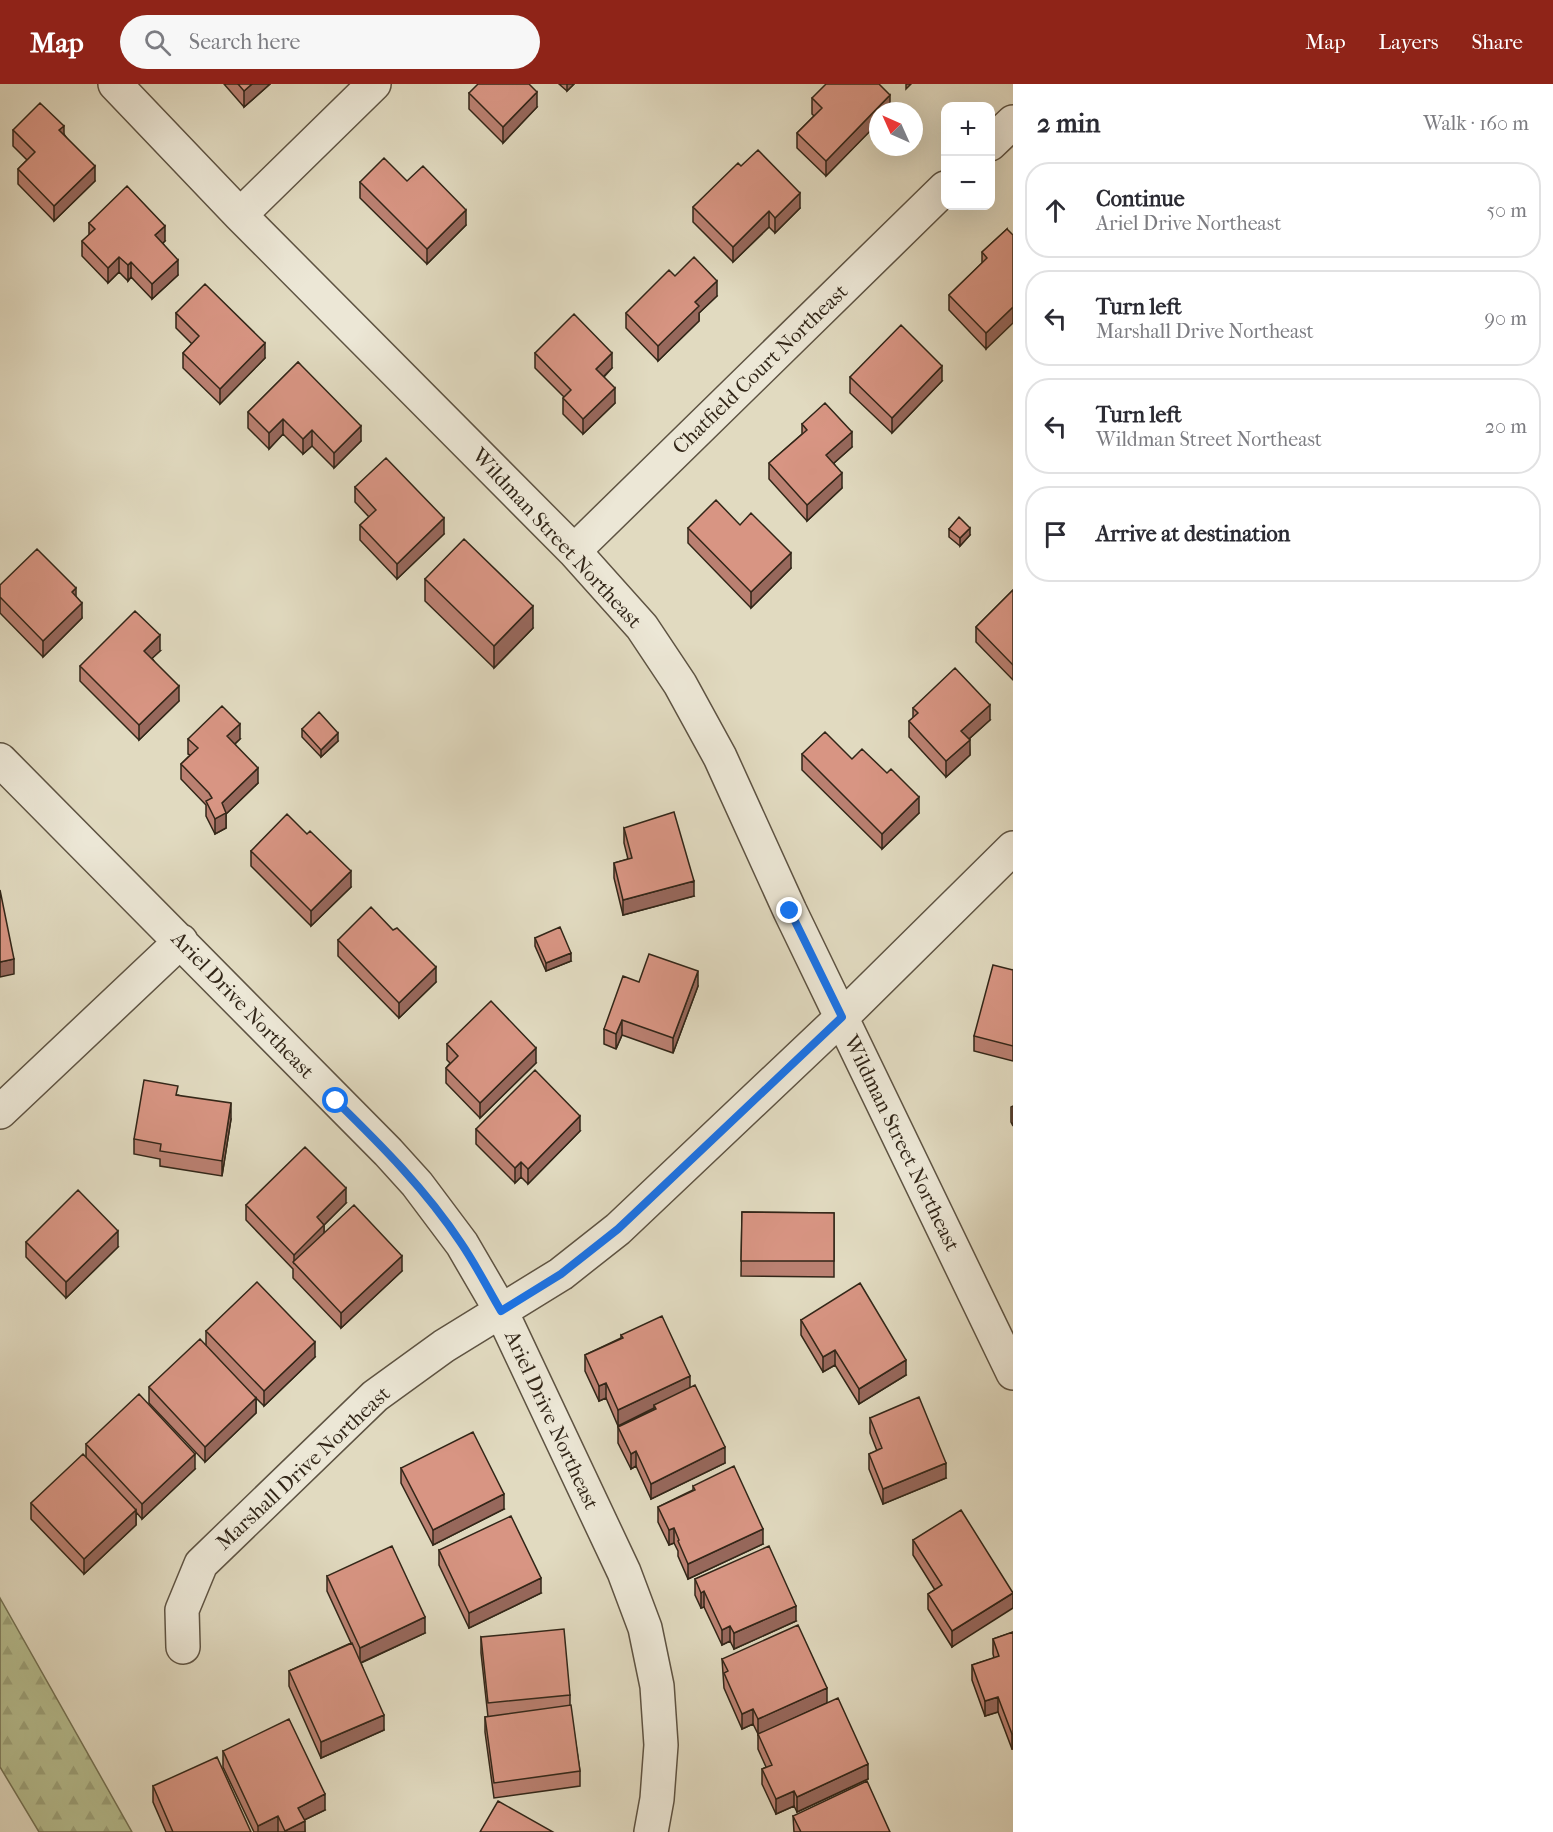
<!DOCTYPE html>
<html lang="en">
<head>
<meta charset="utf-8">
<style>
  body { margin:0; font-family:"IM FELL French Canon",serif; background:#f7f7f7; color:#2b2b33 }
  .controls { position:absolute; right:18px; top:18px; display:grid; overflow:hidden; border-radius:12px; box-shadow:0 6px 24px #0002 }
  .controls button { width:54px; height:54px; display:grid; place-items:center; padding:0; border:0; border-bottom:2px solid #e1e1e2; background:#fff; color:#2b2b33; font:30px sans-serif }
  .compass { position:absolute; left:869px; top:18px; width:54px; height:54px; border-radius:50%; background:#fff; box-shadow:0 6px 24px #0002; rotate:315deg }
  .stop { position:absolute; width:18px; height:18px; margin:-14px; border:4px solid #1a73e8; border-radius:50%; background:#fff }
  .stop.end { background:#1a73e8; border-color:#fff; box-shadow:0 2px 6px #0008 }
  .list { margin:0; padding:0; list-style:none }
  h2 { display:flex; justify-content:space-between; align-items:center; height:78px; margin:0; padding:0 24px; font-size:26px }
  h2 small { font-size:20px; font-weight:400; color:#7c7c81 }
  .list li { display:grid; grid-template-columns:39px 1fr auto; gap:18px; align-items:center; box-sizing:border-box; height:96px; margin:0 12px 12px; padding:0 12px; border:2px solid #e1e1e2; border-radius:24px }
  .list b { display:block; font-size:22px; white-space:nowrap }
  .list p { margin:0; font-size:20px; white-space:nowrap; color:#7c7c81 }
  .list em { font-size:20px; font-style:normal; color:#7c7c81 }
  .icon { flex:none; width:33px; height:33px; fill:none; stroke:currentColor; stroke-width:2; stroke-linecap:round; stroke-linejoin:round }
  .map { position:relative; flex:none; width:1013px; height:1748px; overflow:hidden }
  header { display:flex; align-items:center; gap:36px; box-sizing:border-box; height:84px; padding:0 30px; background:#8f2418; color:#fff }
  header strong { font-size:28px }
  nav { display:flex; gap:33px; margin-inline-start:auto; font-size:21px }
  .search { width:420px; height:54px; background:#f7f7f7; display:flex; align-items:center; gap:15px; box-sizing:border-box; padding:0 21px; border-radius:33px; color:#7c7c81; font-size:22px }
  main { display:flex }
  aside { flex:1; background:#fff }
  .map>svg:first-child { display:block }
  .forest { fill:url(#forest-firs); stroke:#747254; stroke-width:1.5 }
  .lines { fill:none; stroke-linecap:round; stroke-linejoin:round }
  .street-casing { stroke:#5e5342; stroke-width:36 }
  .street { stroke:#ece7d6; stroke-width:33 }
  .wall { fill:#ba8071; stroke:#322618; stroke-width:1.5 }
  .shaded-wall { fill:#97685c; stroke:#322618; stroke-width:1.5 }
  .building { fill:#d89583; stroke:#322618; stroke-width:1.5 }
  .route { stroke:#1a73e8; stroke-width:8 }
  .labels { text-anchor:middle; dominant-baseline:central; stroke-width:4.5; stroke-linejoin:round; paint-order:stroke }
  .street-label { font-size:21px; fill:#322618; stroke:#ece7d6 }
</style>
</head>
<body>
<header>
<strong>Map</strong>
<div class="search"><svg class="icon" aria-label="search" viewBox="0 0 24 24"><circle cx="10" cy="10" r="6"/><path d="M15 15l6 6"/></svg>Search here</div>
<nav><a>Map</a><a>Layers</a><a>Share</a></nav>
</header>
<main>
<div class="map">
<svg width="1013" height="1748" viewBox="0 0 1013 1748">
  <defs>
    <pattern id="forest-firs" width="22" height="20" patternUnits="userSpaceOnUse" patternTransform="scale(1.5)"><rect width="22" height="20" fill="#b6be90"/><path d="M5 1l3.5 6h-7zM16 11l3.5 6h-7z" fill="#9da37b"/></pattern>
  </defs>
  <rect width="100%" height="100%" fill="#e1dac0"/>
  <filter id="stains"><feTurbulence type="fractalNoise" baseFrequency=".00333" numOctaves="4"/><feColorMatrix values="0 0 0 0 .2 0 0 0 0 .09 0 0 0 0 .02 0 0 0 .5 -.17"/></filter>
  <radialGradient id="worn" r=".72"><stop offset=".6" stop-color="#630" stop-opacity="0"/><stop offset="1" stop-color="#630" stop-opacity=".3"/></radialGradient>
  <!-- forest -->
  <path class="forest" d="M0,1514L132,1748H39L0,1683Z"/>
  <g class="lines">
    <defs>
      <path id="street" d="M115,0L240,131L574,467L642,543L680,600L720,673L790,827L1013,1289
        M990,60L1013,38
        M240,131L374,0
        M574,467L945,104
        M0,676L388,1068L417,1100L462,1160L501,1227L624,1488L645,1544L657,1602L661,1661L657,1715L651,1748
        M0,1028L181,857
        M183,1563L182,1526L201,1480L375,1312L444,1262L561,1190L618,1145L842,933L1013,764"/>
    </defs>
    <!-- street casing -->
    <use href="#street" class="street-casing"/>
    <!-- street -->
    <use href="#street" class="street"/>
  </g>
  <!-- wall -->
  <path class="wall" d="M224,0H270L244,23Z
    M559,0H574L567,7Z
    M469,9L537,23L503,59L469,25Z
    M812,14L890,26L826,92L797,64V49L814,32L812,30Z
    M13,46L64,50L95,97L54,137L18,100V85L27,76L13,62Z
    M741,82L800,124L775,149L769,143L733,178L693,138V123Z
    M407,97L466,141L427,180L360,114V98Z
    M89,139L165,157L163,159L178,191L152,215L131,193L128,197L119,188L108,199L82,172V157L89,151Z
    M1007,145L986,265L949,226V211L982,179V168Z
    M675,192L717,212L699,229V237L658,277L626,244V229Z
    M176,229L265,274L220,320L183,284V269L192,260L176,244Z
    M535,269L612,284L604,293L615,319L583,350L563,330V314L564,313L535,284Z
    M298,278L361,357L334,384L312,362L303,370L283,350L269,365L248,344V328Z
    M850,293L942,297L892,349L850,309Z
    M802,340L852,363L834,379L842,404L807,437L769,395V379L802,350Z
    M355,403L444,450L397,495L360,456V441L369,433L355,418Z
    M740,441L791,484L751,524L688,459V444Z
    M949,445L970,451L960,462L949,453Z
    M425,495L533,544L494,584L425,517Z
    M0,501L76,513L82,534L43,573L0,529Z
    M1013,506V596L976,558V543Z
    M160,567L152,574L179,617L139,656L80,597V582Z
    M913,624L990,636L969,655L970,671L946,693L909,653V637L913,634Z
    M302,645L338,657L321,673L302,653Z
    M188,655H240L235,660L258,699L226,730V744L215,750L206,732V721L181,695V680L190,671L188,670Z
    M802,670L852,675L919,729L882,765L802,686Z
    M624,744L694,812L623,831L614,794V779L628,775L624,759Z
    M251,767L351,803L311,842L251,782Z
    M535,854L571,877L546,887L535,862Z
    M338,856L436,898L399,934L338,872Z
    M1013,886V977L974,967V952Z
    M639,898L698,902L673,969L622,951L616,965L604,960V945Z
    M447,960L536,979L480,1034L446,999V984L450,979L447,976Z
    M178,1011L231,1035L222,1092L160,1082V1075L134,1070V1055Z
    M1013,1022V1042L1011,1038V1023Z
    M476,1045L580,1047L528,1100L521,1093L515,1099L476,1060Z
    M346,1119L324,1141V1149L402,1187L341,1244L293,1194V1185L246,1136V1121Z
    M742,1128L834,1129V1193L741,1192Z
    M26,1158L118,1163L66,1214L26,1173Z
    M801,1236L906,1291L859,1320L835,1281L823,1288L801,1251Z
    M206,1247L315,1273L264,1322L256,1314V1329L205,1378L149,1319V1303L206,1261Z
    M621,1251L690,1304L725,1379L651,1415L636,1382L631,1385L618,1359V1343L654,1326V1324L618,1342L606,1314L599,1317L585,1287V1271L621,1254Z
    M870,1334L946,1394L883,1420L869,1385V1370L877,1367L870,1349Z
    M86,1360L195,1385L142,1435L136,1428V1441L84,1490L31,1435V1419L86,1373Z
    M401,1384L504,1425L433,1461L401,1399Z
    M693,1402L763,1460L688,1495L678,1472V1467L674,1459L669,1461L658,1438V1423L693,1406Z
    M913,1456L1013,1508L952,1563L928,1525V1510L935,1506L913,1471Z
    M439,1466L541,1509L469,1544L439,1481Z
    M327,1492L425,1549L361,1579L384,1646L321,1674L289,1602V1587L351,1559L327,1507Z
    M695,1495L796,1537L734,1565L730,1557L722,1561L704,1523L701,1524L695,1511Z
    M1013,1548V1665H1012L998,1628L985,1632L972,1596V1581L994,1574L993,1570V1555Z
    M481,1553L570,1611V1621L580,1687V1702L494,1714L485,1648V1633H488L481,1569Z
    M722,1575L827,1619L868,1695L797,1728L794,1722L776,1730L762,1700V1685L766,1683L758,1665V1650L753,1640L742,1645L724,1604Z
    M223,1667L325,1726L304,1736L305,1748H254L223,1683Z
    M153,1702L251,1748H166L153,1718Z
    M793,1732L890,1748H794Z"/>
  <!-- shaded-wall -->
  <path class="shaded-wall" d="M252,0H270L244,23V7Z
    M567,0H574L567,7Z
    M906,0H911L906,5Z
    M537,8V23L503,59V43Z
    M890,11V26L878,27V39L826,92V77Z
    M64,42V57L59,46Z
    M95,82V97L54,137V122Z
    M800,109V124L775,149V134Z
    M466,126V141L427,180V165Z
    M769,127V143L733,178V163Z
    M165,142V157L155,166V151Z
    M119,173V188L108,199V184Z
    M178,176V191L152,215V200Z
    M131,178V193L128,197V181Z
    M717,197V212L699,229V237L658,277V262L695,218Z
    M1013,223V239L986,265V249Z
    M265,259V274L220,320V305Z
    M612,269V284L596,300V285Z
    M942,282V297L892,349V334Z
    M615,304V319L583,350V335Z
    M283,335V350L269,365V349Z
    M361,342V357L334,384V369Z
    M312,346V362L303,370V355Z
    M852,348V363L826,386V371Z
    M842,389V404L807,437V421Z
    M444,434V450L397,495V480Z
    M970,444V451L960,462V454Z
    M791,469V484L751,524V508Z
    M76,504V519L72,508Z
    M82,519V534L43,573V557Z
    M533,522V544L494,584V562Z
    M160,551V567L144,582V567Z
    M179,602V617L139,656V641Z
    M990,621V636L961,662V647Z
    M240,640V655L227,667V652Z
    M338,649V657L321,673V666Z
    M970,656V671L946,693V677Z
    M258,684V699L226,730V744L215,750V735L222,719Z
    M919,713V729L882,765V750Z
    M351,787V803L311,842V827Z
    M694,797V812L623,831V816Z
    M571,869V877L546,887V879Z
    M14,875V890L0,893V878Z
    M436,883V898L399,934V919Z
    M698,887V902L673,969V954Z
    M622,936V951L616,965V950Z
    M536,964V979L480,1034V1019Z
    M231,1019V1035L222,1092V1077Z
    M580,1032V1047L528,1100V1085Z
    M521,1078V1093L515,1099V1084Z
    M346,1104V1119L324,1141V1156L294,1179V1171L317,1133Z
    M118,1147V1163L66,1214V1198Z
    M402,1172V1187L341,1244V1229Z
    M315,1258V1273L264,1322V1307Z
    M835,1266V1281L823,1288V1273Z
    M906,1276V1291L859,1320V1305Z
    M690,1292V1308L654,1321V1324L618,1342V1326Z
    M606,1299V1314L599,1317V1302Z
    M256,1314V1329L205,1378V1363Z
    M725,1363V1379L651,1415V1400Z
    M636,1367V1382L631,1385V1370Z
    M195,1370V1385L142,1435V1420Z
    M946,1379V1394L883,1420V1405Z
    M504,1410V1425L433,1461V1446Z
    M136,1426V1441L84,1490V1475Z
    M674,1444V1459L669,1461V1446Z
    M763,1445V1460L688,1495V1480Z
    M541,1494V1509L469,1544V1529Z
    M704,1507V1523L701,1524V1509Z
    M1013,1509V1524L952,1563V1547Z
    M796,1522V1537L734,1565V1549Z
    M425,1533V1549L360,1579V1564Z
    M730,1542V1557L722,1561V1546Z
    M827,1604V1619L758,1651V1635Z
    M998,1613V1628L985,1632V1617Z
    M753,1625V1640L742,1645V1630Z
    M384,1631V1646L321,1674V1658Z
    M1012,1650H1013V1665H1012Z
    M868,1680V1695L797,1728V1713Z
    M794,1707V1722L776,1730V1715Z
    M325,1710V1726L298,1739V1724Z
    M278,1732V1748H258V1742Z
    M305,1737V1748H285V1747Z"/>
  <!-- building -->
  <path class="building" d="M238,0H252L244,7Z
    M478,0H529L537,8L503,43L469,9Z
    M826,0H879L890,11L826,77L797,49L822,24L812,14Z
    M40,19L64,42L59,46L95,82L54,122L18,85L35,68L13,46Z
    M758,66L800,109L775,134L769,127L733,163L693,123L738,79L741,82Z
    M384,74L407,97L423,82L466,126L427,165L360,98Z
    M127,102L165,142L155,151L178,176L152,200L131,178L128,181L119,173L108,184L82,157L95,145L89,139Z
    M1007,145L1013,151V223L986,249L949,211L987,174L982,168Z
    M694,173L717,197L695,218L699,222L658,262L626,229L669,186L675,192Z
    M205,200L265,259L220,305L183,269L199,252L176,229Z
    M574,230L612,269L596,285L615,304L583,335L563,314L571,306L535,269Z
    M901,241L942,282L892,334L850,293Z
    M298,278L361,342L334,369L312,346L303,355L283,335L269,349L248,328Z
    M825,319L852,348L826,371L842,389L807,421L769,379L807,346L802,340Z
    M386,374L444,434L397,480L360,441L376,426L355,403Z
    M716,416L740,441L751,429L791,469L751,508L688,444Z
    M959,433L970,444L960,454L949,445Z
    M464,455L533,522L494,562L425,495Z
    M37,465L76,504L72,508L82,519L43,557L0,513V501Z
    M1013,506V581L976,543Z
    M135,527L160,551L144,567L179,602L139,641L80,582Z
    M955,584L990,621L961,647L970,656L946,677L909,637L918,629L913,624Z
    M222,622L240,640L227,652L258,684L222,719L226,729L215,735L206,717L212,714L209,709L181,680L198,664L188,655Z
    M319,628L338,649L321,666L302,645Z
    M825,648L852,675L862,665L887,689L891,685L919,713L882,750L802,670Z
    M674,728L694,797L623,816L614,779L632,774L624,744Z
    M287,730L307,750L310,747L351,787L311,827L251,767Z
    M0,806L14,875L0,878Z
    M371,823L393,846L397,844L436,883L399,919L338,856Z
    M560,843L571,869L546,879L535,854Z
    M649,870L698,887L673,954L622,936L616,950L604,945L623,892L639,898Z
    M993,881L1013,886V962L974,952Z
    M491,917L536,964L480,1019L446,984L458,972L447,960Z
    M535,986L580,1032L528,1085L521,1078L515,1084L476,1045Z
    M144,996L178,1002L176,1011L231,1019L222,1077L160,1067L161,1060L134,1055Z
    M305,1063L346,1104L317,1133L324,1141L294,1171L246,1121Z
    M78,1106L118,1147L66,1198L26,1158Z
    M354,1121L402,1172L341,1229L293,1178Z
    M742,1128L834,1129V1177H741Z
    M257,1198L315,1258L264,1307L206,1247Z
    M860,1199L906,1276L859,1305L835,1266L823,1273L801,1236Z
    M662,1232L690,1292L618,1326L606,1299L599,1302L585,1271L623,1254L621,1251Z
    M200,1255L256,1314L205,1363L149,1303Z
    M695,1301L725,1363L651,1400L636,1367L631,1370L618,1343L656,1325L654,1321Z
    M139,1310L195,1370L142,1420L86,1360Z
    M919,1313L946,1379L883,1405L869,1370L882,1364L870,1334Z
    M473,1348L504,1410L433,1446L401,1384Z
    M83,1370L136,1426L84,1475L31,1419Z
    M734,1382L763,1445L688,1480L678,1457L679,1456L674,1444L669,1446L658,1423L695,1406L693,1402Z
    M961,1426L1013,1509L952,1547L928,1510L942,1501L913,1456Z
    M511,1432L541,1494L469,1529L439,1466Z
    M392,1462L425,1533L360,1564L327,1492Z
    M769,1462L796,1522L734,1549L730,1542L722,1546L704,1507L701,1509L695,1495Z
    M798,1541L827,1604L758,1635L753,1625L742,1630L724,1589L728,1587L722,1575Z
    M564,1545L570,1611L488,1619L481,1553Z
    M1013,1548V1650H1012L998,1613L985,1617L972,1581L999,1572L993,1555Z
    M352,1559L384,1631L321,1658L289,1587Z
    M838,1614L868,1680L797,1713L794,1707L776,1715L762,1685L772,1681L758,1650Z
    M571,1621L580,1687L494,1699L485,1633Z
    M289,1635L325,1710L298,1724L305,1737L285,1747L278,1732L258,1742L223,1667Z
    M217,1673L251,1748H173L153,1702Z
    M867,1697L890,1748H801L793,1732Z
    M498,1717L553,1748H480Z"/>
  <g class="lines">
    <!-- route -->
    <path class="route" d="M336,1017C382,1062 426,1106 461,1159C476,1181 488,1205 501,1227L561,1190L618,1145L842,933L790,827"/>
  </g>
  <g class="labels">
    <!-- street labels -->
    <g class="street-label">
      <text transform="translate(760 285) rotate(-44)">Chatfield Court Northeast</text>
      <text transform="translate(557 454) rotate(47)">Wildman Street Northeast</text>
      <text transform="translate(243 921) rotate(46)">Ariel Drive Northeast</text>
      <text transform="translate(902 1059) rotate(64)">Wildman Street Northeast</text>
      <text transform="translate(552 1336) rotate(65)">Ariel Drive Northeast</text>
      <text transform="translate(303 1384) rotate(-43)">Marshall Drive Northeast</text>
    </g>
  </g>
  <rect width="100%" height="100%" filter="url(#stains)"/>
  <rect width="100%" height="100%" fill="url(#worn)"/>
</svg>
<div class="controls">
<button>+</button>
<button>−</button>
</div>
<svg class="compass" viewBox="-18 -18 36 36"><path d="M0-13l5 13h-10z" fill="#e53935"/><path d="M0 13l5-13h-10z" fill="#7c7c81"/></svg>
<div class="stop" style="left:336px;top:1017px"></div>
<div class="stop end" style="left:790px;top:827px"></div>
</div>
<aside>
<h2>2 min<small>Walk · 160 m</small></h2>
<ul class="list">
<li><svg class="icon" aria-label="ahead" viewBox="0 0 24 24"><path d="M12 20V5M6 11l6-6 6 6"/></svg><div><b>Continue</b><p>Ariel Drive Northeast</p></div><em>50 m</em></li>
<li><svg class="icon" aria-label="left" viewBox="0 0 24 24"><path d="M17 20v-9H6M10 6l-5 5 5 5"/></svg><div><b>Turn left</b><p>Marshall Drive Northeast</p></div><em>90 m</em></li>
<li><svg class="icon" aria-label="left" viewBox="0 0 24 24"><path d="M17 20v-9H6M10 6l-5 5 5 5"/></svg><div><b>Turn left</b><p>Wildman Street Northeast</p></div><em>20 m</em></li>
<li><svg class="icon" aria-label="arrive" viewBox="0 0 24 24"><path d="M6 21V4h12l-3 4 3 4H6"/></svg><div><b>Arrive at destination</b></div></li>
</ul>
</aside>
</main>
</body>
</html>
